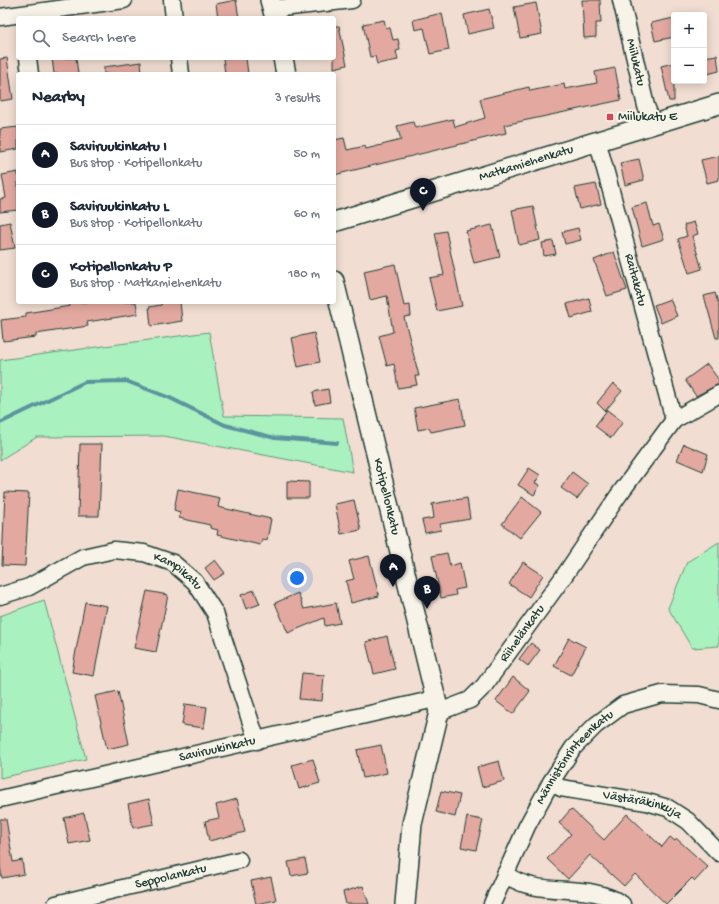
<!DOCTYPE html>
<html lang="en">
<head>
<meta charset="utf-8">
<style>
  body { margin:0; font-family:"Gochi Hand",sans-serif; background:#f6f6f7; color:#1f2937 }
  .controls { position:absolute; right:12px; top:12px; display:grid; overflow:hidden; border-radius:4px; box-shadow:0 2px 10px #0003 }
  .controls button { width:36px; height:36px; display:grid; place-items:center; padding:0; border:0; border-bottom:1px solid #e0e1e3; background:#fff; color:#1f2937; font:20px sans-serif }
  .you { position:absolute; left:297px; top:578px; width:14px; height:14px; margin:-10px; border:3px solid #fff; border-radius:50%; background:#1a73e8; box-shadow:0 0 0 6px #1a73e833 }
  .badge { display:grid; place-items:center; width:26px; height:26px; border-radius:50%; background:#111827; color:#fff; font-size:13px; font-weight:700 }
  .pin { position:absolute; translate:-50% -33px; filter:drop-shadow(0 1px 2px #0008) }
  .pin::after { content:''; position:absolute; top:21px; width:14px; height:12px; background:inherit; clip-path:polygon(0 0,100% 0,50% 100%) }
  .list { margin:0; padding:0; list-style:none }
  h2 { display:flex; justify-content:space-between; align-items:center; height:52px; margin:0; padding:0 16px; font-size:17px }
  h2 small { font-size:13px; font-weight:400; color:#747a83 }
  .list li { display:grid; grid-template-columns:26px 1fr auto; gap:12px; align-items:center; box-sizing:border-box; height:60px; padding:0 16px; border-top:1px solid #e0e1e3 }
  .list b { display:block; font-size:15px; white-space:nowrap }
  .list p { margin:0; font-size:13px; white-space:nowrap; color:#747a83 }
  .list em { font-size:13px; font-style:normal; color:#747a83 }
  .icon { flex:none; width:22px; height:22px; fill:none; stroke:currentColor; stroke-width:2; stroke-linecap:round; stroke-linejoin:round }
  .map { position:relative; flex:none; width:719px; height:904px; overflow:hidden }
  .search { position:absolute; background:#fff; box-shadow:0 2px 10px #0003; left:16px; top:16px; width:320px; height:44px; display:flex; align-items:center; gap:10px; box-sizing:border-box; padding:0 14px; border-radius:4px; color:#747a83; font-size:15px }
  .panel { position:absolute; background:#fff; box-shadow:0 2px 10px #0003; left:16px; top:72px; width:320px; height:232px; border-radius:4px }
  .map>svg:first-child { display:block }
  .green { fill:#a9f1bf; stroke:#64977a }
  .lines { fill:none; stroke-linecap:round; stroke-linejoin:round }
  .stream { stroke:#5c949e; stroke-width:4 }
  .building { fill:#e3a9a0; stroke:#1f3d34 }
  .minor-casing { stroke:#1f3d34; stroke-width:19 }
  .tertiary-casing { stroke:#1f3d34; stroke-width:22 }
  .minor { stroke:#f7f3e8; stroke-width:16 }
  .tertiary { stroke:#f7f3e8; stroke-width:19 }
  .poi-dot { fill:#d1495b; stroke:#f7f3e8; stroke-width:1.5 }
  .labels { text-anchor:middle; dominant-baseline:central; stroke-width:4; stroke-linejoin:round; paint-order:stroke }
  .street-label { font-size:13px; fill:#1f3d34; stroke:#f7f3e8 }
  .poi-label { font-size:13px; fill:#1f3d34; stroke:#f7f3e8; text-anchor:start }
</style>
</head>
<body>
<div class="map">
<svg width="719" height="904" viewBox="0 0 719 904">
  <rect width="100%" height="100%" fill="#f1ddd2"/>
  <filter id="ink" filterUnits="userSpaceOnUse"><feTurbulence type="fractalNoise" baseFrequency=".025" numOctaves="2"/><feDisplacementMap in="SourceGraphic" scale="8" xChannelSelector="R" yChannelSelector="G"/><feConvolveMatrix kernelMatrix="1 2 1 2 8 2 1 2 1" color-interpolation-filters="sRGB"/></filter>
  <g filter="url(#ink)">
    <!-- green -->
    <path class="green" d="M209,332L224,416L343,418L353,472L164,436L37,437L0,460V360Z
      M719,542V646L692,648L668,608L687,562Z
      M44,600L86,759L0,778V616Z"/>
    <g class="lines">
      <!-- stream -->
      <path class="stream" d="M0,423L85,382L126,381L170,398L225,425L275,438L337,443"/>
    </g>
    <!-- building -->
    <path class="building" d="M236,0L239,18H218L216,4Z
      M582,0H600L601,23H596V37L584,38Z
      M536,3L542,34L520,38L514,7Z
      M489,9L494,28L468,34L464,15Z
      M442,13L449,50L430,54L424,28L415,30L413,20Z
      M674,18V37L655,41L651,23Z
      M384,20L386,28H390L393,40L398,39L400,50L396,51L398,60L377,64L375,56L370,57L363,24Z
      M334,26H339L347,65L334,68Z
      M717,55L719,71L704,75V57Z
      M7,58L13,99L0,101V59Z
      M52,58H76L78,74H54Z
      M223,58H246L248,74H225Z
      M141,62L142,74H104V67Z
      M674,63V101H669L661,66Z
      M615,68L621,100L504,125L506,133L334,175V140L344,138L347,150L365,146L366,149L401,140L397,126L413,122L415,128L453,119L455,127L485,118L480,99L529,87L530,91L564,84L565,89L597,83L595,72Z
      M18,127V149L0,152V129Z
      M719,156V180L707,183L701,160Z
      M639,159L644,180L625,185L620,163Z
      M18,172V210L0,212V199L6,198L2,175Z
      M596,184L601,204L580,209L575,188Z
      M647,203L653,226L659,224L664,239L642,246L632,207Z
      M533,206L540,240L519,245L512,210Z
      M10,222L15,248L0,250V224Z
      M694,222L698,234L692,236L702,269L689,273L678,239L687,236L684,225Z
      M492,225L500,257L474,263L466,231Z
      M578,228L581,240L565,244L562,232Z
      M446,231L462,306L437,311L429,278L444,275L435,233Z
      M553,241L556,254L544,256L542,243Z
      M614,252L627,290L607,296L594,260Z
      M395,264L404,306L410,305L411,316L404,317L419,376H415L417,385L398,388L394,364L387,366L379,336L393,332L387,296L370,300L364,271Z
      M715,293L719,306V338H716L704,296Z
      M589,298L592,312L571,318L567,304Z
      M670,299L677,316L661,323L654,305Z
      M69,302H136L138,314L87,322L88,326L36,334V337L3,341L1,320L26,317V313L70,306Z
      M161,302H180L182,321L151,326L149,307L161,305Z
      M314,333L320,362L298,367L292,338Z
      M707,364L719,380V384L696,396L685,380Z
      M613,383L622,391L605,411L597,403Z
      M328,389L330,402L315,405L313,392Z
      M460,399L465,425L431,432L429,428L418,430L414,408Z
      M607,410L623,422L611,438L595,426Z
      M80,444H102L99,516H78Z
      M684,444L708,454L703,471L677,460Z
      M529,468L540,475L535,483L540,485L534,495L518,485Z
      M572,472L588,484L577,499L561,488Z
      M287,481L309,482V498H287Z
      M178,489L220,498L218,507L271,519L267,540L262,539L260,545L217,535L218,530L210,528V525L179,518L180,512L174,510Z
      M5,492L29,493L25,566L2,565Z
      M522,497L541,512L520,538L502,524Z
      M467,498L470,519L440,524L441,530L425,533L422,520L434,518L432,504Z
      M354,500L361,530L341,534L335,504Z
      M447,553L450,566L460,563L465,588L455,590L456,595L441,598L432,556Z
      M369,556L379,596L351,603L346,581L354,579L349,561Z
      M215,560L225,573L214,580L205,568Z
      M523,562L543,575L529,597L509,584Z
      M254,590L260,604L246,609L241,595Z
      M147,591L168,595L156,652L134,648Z
      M298,593L304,609L336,603L340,623L325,626L324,618L288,633L275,603Z
      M85,602L107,606L94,676L72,672Z
      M387,636L395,669L374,674L366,642Z
      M569,638L586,647L571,675L554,666Z
      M531,643L540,650L528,666L519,659Z
      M302,673L324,675L322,701L299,699Z
      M513,677L530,691L513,714L496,701Z
      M118,691L129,744L107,749L95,696Z
      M185,704L207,707L204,728L182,725Z
      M381,745L387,773L363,778L357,750Z
      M313,759L320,783L299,789L292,765Z
      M499,761L504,781L482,787L477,767Z
      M441,791L460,795L455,817L436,812Z
      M149,799L154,824L133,828L128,804Z
      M237,799L245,832L209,841L205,821L219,818L216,805Z
      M571,809L604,840L627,814L662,847L670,837L675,841L677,839L708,867L695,881L692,878L666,904L635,874L624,886L590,855L568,879L547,859L571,834L559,823Z
      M84,813L90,840L69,844L64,818Z
      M467,817L483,820L476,850L461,847Z
      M0,819H6L13,862L22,860L24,874L2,878L0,866Z
      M305,859L308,873L291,876L288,862Z
      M271,877L276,900L256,904L251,881Z
      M363,886L369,904H346L343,892Z"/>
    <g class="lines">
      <defs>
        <g id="minor">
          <path d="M172,0L174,18"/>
          <path id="s1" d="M621,0L646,106L653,124"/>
          <path d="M273,9L352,0"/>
          <path d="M0,17L124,0"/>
          <path d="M28,58L30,74"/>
          <path d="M179,58L181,74"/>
          <path id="s2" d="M597,140L674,420"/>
          <path id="s3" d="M0,596L29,587L83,557L114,550L144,553L173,563L195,582L215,613L257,741"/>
          <path id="s4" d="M439,712L470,700L484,686L564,576L618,496L674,420L719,394"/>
          <path id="s5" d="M551,782L561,788L647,802L668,808L688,821L719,853"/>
          <path id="s6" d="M0,799L435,699"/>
          <path d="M505,874C540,900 587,880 622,904"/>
          <path id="s7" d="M56,904L239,860"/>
          <path id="s8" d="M492,904L527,826L551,782L573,748L596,725L623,705L662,694L699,695L719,700"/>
        </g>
        <g id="tertiary">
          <path d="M270,0L275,18"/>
          <path d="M283,58L286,74"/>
          <path id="s9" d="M334,222L719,104"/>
          <path id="s10" d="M334,281L439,712L412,824L405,904"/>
        </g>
      </defs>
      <!-- minor casing -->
      <use href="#minor" class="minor-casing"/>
      <!-- tertiary casing -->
      <use href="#tertiary" class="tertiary-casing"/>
      <!-- minor -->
      <use href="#minor" class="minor"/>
      <!-- tertiary -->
      <use href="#tertiary" class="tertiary"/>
    </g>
  </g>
  <!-- markers -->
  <rect class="poi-dot" x="606" y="113" width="8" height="8" rx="2"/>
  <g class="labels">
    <!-- street labels -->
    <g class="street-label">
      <text stroke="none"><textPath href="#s1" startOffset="64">Miilukatu</textPath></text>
      <text stroke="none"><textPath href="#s9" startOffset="201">Matkamiehenkatu</textPath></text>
      <text stroke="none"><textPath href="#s2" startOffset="145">Raitakatu</textPath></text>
      <text stroke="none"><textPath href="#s10" startOffset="222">Kotipellonkatu</textPath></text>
      <text stroke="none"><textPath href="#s3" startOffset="193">Kampikatu</textPath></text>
      <text stroke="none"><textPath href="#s4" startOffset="118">Riihelänkatu</textPath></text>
      <text stroke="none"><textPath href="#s6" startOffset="223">Saviruukinkatu</textPath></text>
      <text stroke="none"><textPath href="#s8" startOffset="170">Männistönrinteenkatu</textPath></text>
      <text stroke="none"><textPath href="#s5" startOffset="95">Västäräkinkuja</textPath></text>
      <text stroke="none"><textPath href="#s7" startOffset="118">Seppolankatu</textPath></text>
    </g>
    <!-- poi labels -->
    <g class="poi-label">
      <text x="618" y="117">Miilukatu E</text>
    </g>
  </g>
</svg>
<div class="controls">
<button>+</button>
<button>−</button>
</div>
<div class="you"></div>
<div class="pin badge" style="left:393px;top:587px">A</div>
<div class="pin badge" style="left:427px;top:609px">B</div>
<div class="pin badge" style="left:423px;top:211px">C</div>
<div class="search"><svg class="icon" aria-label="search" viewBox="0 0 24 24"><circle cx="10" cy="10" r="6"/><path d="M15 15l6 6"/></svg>Search here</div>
<section class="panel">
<h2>Nearby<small>3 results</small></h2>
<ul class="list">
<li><span class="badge">A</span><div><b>Saviruukinkatu I</b><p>Bus stop · Kotipellonkatu</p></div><em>50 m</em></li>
<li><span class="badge">B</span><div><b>Saviruukinkatu L</b><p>Bus stop · Kotipellonkatu</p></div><em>60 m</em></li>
<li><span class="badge">C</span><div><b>Kotipellonkatu P</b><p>Bus stop · Matkamiehenkatu</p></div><em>180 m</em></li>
</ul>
</section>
</div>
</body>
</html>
